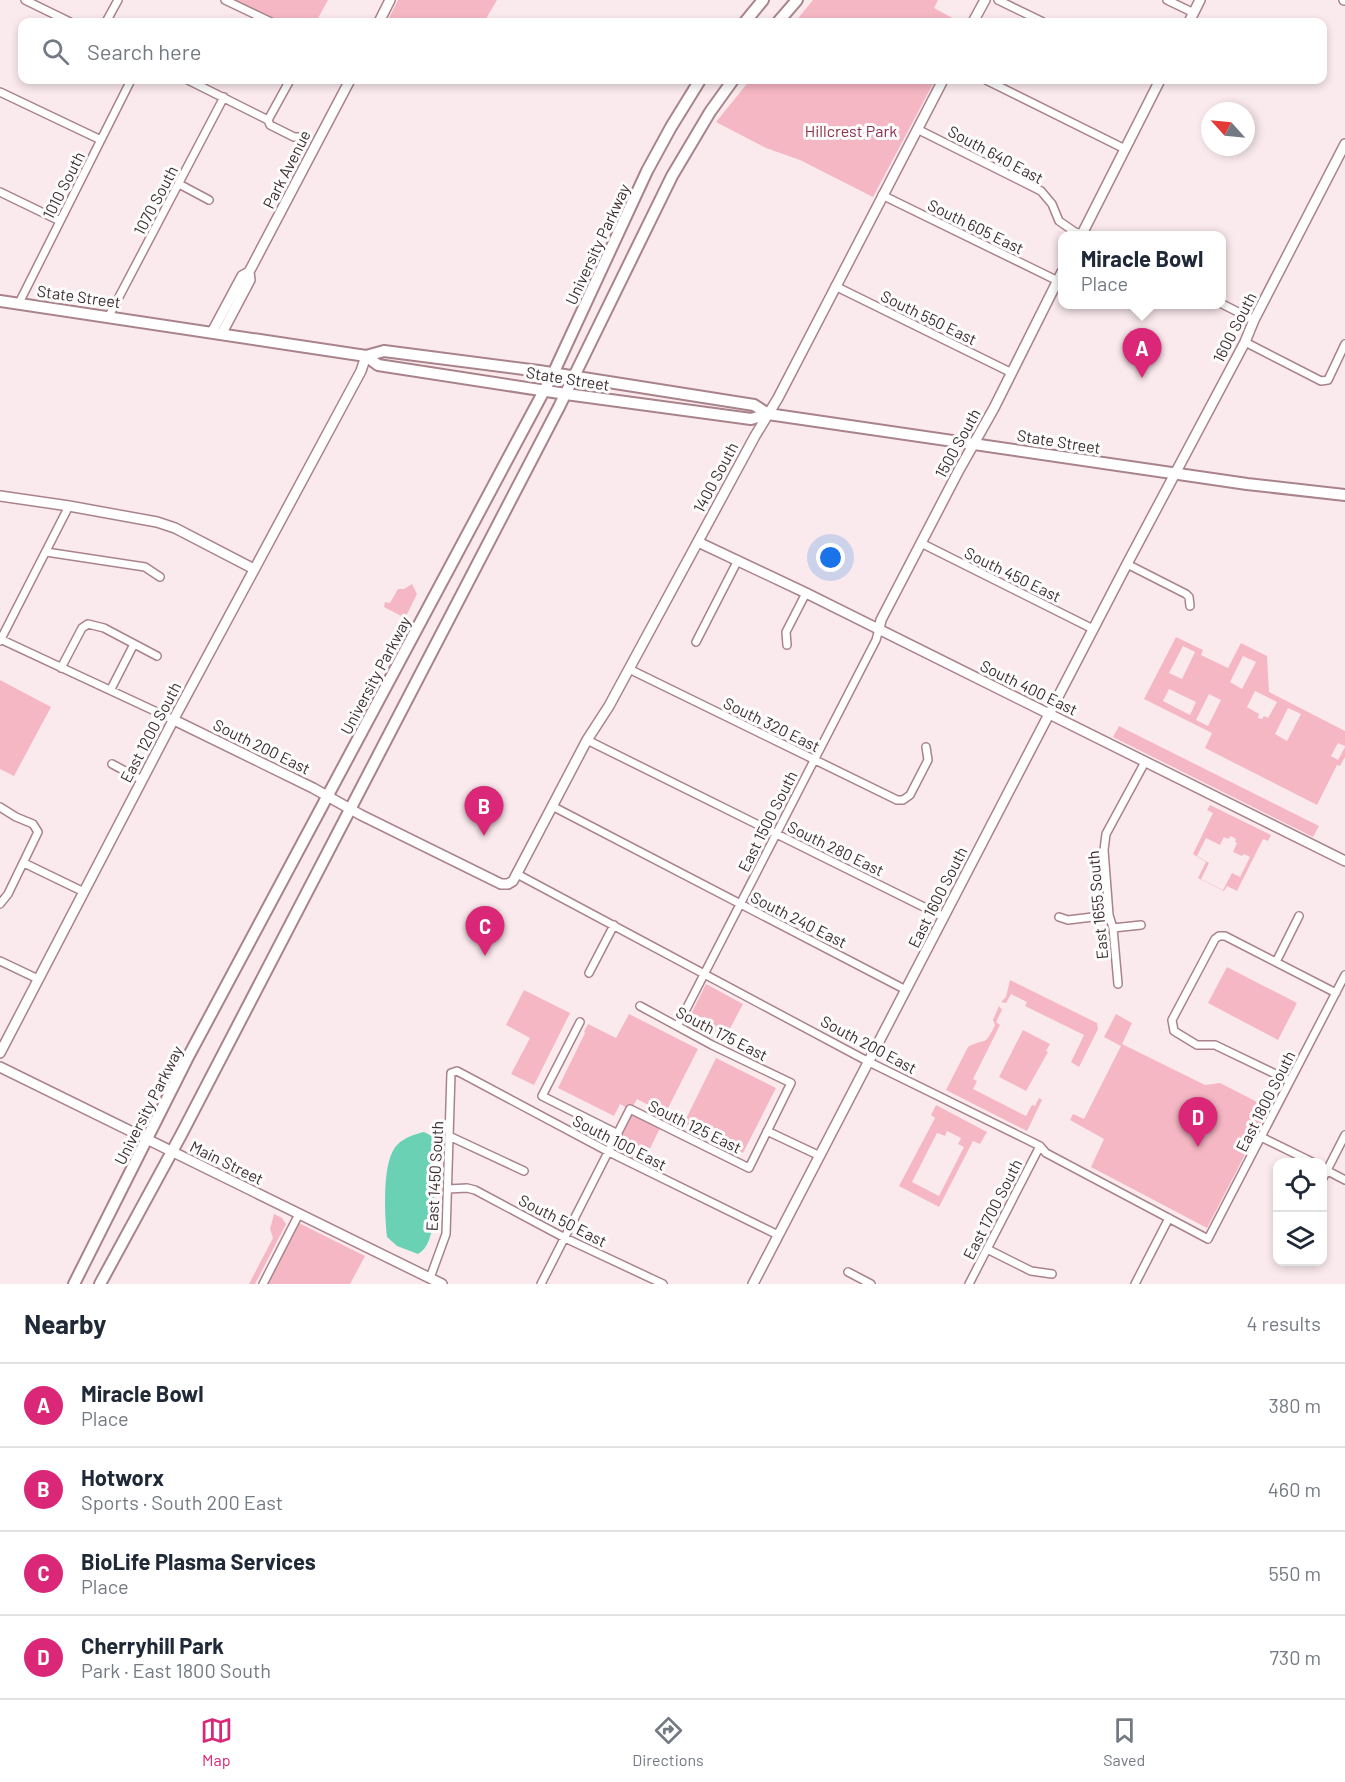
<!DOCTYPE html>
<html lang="en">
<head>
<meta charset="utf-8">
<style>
  body { margin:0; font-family:Barlow,sans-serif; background:#f2f2f3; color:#1f2937 }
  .controls { position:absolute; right:18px; bottom:18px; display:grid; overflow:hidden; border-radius:12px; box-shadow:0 3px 9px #0003 }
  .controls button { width:54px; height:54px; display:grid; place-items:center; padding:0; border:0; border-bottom:2px solid #e0e1e3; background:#fff; color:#1f2937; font:30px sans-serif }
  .compass { position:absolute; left:1201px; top:102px; width:54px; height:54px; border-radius:50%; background:#fff; box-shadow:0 3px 9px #0003; rotate:297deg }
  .you { position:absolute; left:831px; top:558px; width:21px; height:21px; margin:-15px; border:4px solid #fff; border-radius:50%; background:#1a73e8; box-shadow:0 0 0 9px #1a73e833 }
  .badge { display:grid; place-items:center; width:39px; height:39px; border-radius:50%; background:#db2777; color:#fff; font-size:20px; font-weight:700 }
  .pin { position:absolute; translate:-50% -50px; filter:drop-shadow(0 2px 3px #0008) }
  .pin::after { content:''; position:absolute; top:32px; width:21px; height:18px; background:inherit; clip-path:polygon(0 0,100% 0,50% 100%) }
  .popup { position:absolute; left:1058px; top:231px; width:168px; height:78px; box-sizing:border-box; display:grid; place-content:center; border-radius:12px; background:#fff; filter:drop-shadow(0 2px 4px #0005); font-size:20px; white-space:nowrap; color:#747a83 }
  .popup b { font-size:22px; color:#1f2937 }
  .popup::after { content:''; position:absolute; left:50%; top:100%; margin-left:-12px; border:12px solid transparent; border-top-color:#fff }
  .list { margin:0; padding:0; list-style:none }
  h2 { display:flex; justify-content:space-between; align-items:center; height:78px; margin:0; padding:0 24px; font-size:26px }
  h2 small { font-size:20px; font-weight:400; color:#747a83 }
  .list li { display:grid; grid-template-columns:39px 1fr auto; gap:18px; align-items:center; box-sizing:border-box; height:84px; padding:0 24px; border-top:2px solid #e0e1e3 }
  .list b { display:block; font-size:22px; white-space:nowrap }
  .list p { margin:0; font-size:20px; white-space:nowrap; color:#747a83 }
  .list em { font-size:20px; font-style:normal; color:#747a83 }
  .icon { flex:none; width:33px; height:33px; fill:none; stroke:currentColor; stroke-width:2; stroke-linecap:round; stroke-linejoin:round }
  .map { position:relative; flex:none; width:1345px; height:1284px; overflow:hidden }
  .search { position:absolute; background:#fff; box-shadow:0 3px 9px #0003; left:18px; right:18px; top:18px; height:66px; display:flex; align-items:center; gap:15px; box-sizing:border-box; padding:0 21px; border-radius:12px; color:#747a83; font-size:22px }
  .sheet { height:414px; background:#fff }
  nav { display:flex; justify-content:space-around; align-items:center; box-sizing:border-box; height:84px; border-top:2px solid #e0e1e3; background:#fff; font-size:16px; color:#747a83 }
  nav a { display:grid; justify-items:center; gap:3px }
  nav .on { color:#db2777 }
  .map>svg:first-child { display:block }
  .green { fill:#f6b7c4; fill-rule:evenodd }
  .water { fill:#6bd1b5 }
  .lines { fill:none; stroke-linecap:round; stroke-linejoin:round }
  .street-casing { stroke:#a9838b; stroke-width:10 }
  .secondary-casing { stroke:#a9838b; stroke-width:12 }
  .primary-casing { stroke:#a9838b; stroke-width:14 }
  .street { stroke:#fff; stroke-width:7 }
  .secondary { stroke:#fff; stroke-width:9 }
  .primary { stroke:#fff; stroke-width:10 }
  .labels { text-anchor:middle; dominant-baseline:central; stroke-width:6; stroke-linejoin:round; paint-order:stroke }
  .park-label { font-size:16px; fill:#902e4c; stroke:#fcfcfc }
  .street-label { font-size:16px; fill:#3d2d30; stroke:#fcfcfc }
</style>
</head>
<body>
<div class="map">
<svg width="1345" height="1284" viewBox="0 0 1345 1284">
  <rect width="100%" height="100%" fill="#fbeaed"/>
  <!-- green -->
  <path class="green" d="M236,0H328L316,22H282Z
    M398,0H497L484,22H387Z
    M813,0H938L934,8L960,22H795Z
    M750,80H935L873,197L800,160L766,148L716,122Z
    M412,584L417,594L405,618L384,607L385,602L390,603L398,589H404Z
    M1176,637L1203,650L1201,655L1228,668L1241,643L1267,656L1269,692L1345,731V746L1338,743L1331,756L1338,760L1345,747V757L1340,766L1337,765L1317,805L1205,748L1212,733L1144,699ZM1183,646L1195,652L1182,679L1169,673ZM1243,656L1256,662L1242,689L1230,682ZM1169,689L1196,702L1190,715L1163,701ZM1255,691L1277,702L1268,718L1264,716L1262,719L1258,718L1259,714L1247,707ZM1209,694L1221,700L1208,726L1196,720ZM1288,708L1301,714L1287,741L1275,734Z
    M0,680L51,707L14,776L0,769Z
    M1119,726L1319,826L1313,837L1113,737Z
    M1210,805L1271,835L1268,841L1263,839L1237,891L1227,886L1224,891L1198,878L1206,862L1193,854L1213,813L1207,810ZM1231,836L1236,839L1235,842L1237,843L1233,852L1242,856L1244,854L1250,857L1240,877L1232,873L1223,890L1201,879L1209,863L1197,856L1206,838L1220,845L1224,837L1228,839Z
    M1227,967L1297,1003L1278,1040L1208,1003Z
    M1010,980L1097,1023L1098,1029L1079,1067L1071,1062L1084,1035L1025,1006L1027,1002L1011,994L1006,1003L1001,1002L1006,997Z
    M706,984L743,1004L726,1036L689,1018Z
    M524,990L570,1013L534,1085L511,1074L530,1038L506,1025Z
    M999,1006L1002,1010L996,1022L1000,1025L973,1079L977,1081L973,1089L1026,1116L1032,1105L1035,1106L1039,1098L1042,1100L1027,1131L946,1090L968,1047C986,1037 984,1048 995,1025L993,1020Z
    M629,1014L698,1049L665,1114L637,1099L633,1106L627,1108L620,1104L614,1116L558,1088L585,1033L584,1032L588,1024L616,1038Z
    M1116,1014L1132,1023L1122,1044L1205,1085L1220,1083L1269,1108L1207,1228L1091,1167L1104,1139L1070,1120L1073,1114L1084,1119L1121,1046L1104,1037Z
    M1023,1030L1050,1044L1046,1051L1048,1052L1026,1091L999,1077Z
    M716,1058L776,1088L743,1153L684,1123Z
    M936,1105L987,1132L980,1144L973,1141L939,1207L899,1186L935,1118L931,1115ZM947,1131L961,1138L958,1144L964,1147L939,1196L912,1182L937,1133L945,1136Z
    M632,1115L660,1128L643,1163L615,1149Z
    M274,1214L282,1218L286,1224L255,1284H249L273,1238L270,1229Z
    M299,1223L365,1256L350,1284H268Z"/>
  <!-- water -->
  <path class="water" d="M424,1132L432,1136L437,1141C436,1152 434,1162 434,1174C433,1194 439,1243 418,1254L397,1246L387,1237C385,1216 381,1159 398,1144C404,1138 415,1134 424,1132Z"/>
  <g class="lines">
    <defs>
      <path id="street" d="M25,0L70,22
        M225,0L271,22
        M998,0L1043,22
        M1167,0L1194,13
        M106,22L118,0
        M188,80L268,120L270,125L294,137H303
        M986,80L1125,149
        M0,92L101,140
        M268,120L290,80
        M917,129L1041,191L1052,204L1059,221L1075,232L1086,235
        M179,184L209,200
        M0,192L60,221
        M882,195L1058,281
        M835,286L1012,373
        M19,303L131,80
        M1222,304L1254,320
        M109,316L224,97
        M1245,342L1321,381L1328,380L1345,344
        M921,543L1093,629
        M46,552L145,567L160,577
        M1127,564L1186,594L1189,597L1190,606
        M0,639L174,720
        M0,641L69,506
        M696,642L738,560
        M787,645L786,632L806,593
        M61,668L82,628L88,624L104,628L157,656
        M629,669L897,800H903L910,795L928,760L926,747
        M111,689L134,644
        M587,740L944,917
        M112,764L142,780
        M552,806L906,990
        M0,807L16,817L33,824L38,832L8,894L0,904
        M24,863L84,892
        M517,874L869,1062L1040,1146L1046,1153L1208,1239L1345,975
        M1059,917L1068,920L1109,915
        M1113,928L1141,925
        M0,961L38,979
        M1276,962L1299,916
        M589,973L614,925
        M1118,984L1113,928L1109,915L1104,850L1106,834L1145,762
        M580,1022L542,1096L618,1134
        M678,1025L876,640L879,629
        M1290,1081L1215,1045H1197L1174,1031L1172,1020L1215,939L1219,936H1225L1336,993
        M767,1131L820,1156
        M449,1136L524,1171
        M1261,1137L1312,1162
        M1322,1168L1345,1180
        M1322,1180L1345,1135
        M448,1189L467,1188L475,1190L565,1238L663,1284
        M987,1249L1031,1271L1052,1274
        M848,1272L871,1284
        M430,1278L446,1234L451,1073L457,1071L609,1152L778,1235
        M263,1284L299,1214
        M541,1284L630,1109L749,1168L791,1083L712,1045L640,1006
        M969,1284L1040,1146
        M1135,1284L1169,1218"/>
      <path id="secondary" d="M1344,0H1345
        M379,22L390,0
        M973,22L985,0
        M1189,22L1200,0
        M1081,236L1160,80
        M212,332L242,276L249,272
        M222,333L250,280L249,272L350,80
        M0,496L69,506L157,522L175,528L254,569
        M698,542L806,593L1345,861
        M879,629L881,620L959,470L994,408L1062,272
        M174,720L313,788L361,815L501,884H508L513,881L587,740L609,706L755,436L778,398L943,80
        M0,1053L177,713L361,371L366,356
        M0,1067L442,1284
        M753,1284L1127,564L1245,342L1254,320L1345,144"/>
      <path id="primary" d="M745,22L763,0
        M778,22L797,0
        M0,301L366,356L384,351L539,371L754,405L768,414
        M366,356L378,365L566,394L751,419L768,414L1247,484L1345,495
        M74,1284L187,1059L553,374L647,171L671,127L700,80
        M100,1284L181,1135L559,407L672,176L710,112L733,80"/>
    </defs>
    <!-- street casing -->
    <use href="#street" class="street-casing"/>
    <!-- secondary casing -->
    <use href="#secondary" class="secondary-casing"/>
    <!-- primary casing -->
    <use href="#primary" class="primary-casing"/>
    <!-- street -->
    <use href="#street" class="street"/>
    <!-- secondary -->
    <use href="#secondary" class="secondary"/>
    <!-- primary -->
    <use href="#primary" class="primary"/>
  </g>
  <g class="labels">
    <!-- park labels -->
    <g class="park-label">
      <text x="851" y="130">Hillcrest Park</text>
    </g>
    <!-- street labels -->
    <g class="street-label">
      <text transform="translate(996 154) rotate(28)">South 640 East</text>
      <text transform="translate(286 169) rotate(-63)">Park Avenue</text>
      <text transform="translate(63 185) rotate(-63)">1010 South</text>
      <text transform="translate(155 200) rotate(-62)">1070 South</text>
      <text transform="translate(976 226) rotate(26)">South 605 East</text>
      <text transform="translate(597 244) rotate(-65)">University Parkway</text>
      <text transform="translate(79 296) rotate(8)">State Street</text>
      <text transform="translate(929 317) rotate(26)">South 550 East</text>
      <text transform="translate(1234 327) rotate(-63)">1600 South</text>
      <text transform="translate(568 378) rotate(9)">State Street</text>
      <text transform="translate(1059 441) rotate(9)">State Street</text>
      <text transform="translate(957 443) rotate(-61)">1500 South</text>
      <text transform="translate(715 477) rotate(-62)">1400 South</text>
      <text transform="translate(1013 574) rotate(26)">South 450 East</text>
      <text transform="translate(375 675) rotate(-62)">University Parkway</text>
      <text transform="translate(1029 687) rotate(26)">South 400 East</text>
      <text transform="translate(772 724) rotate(26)">South 320 East</text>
      <text transform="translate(150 732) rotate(-62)">East 1200 South</text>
      <text transform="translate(262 746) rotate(26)">South 200 East</text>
      <text transform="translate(767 821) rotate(-63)">East 1500 South</text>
      <text transform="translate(836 848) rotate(26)">South 280 East</text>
      <text transform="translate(937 897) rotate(-63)">East 1600 South</text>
      <text transform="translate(1097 905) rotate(-95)">East 1655 South</text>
      <text transform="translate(799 919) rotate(27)">South 240 East</text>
      <text transform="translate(722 1033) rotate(27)">South 175 East</text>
      <text transform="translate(869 1044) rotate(28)">South 200 East</text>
      <text transform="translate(1265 1101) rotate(-63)">East 1800 South</text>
      <text transform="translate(148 1105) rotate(-63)">University Parkway</text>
      <text transform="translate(695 1126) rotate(26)">South 125 East</text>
      <text transform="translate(620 1142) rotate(27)">South 100 East</text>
      <text transform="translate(227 1162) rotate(26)">Main Street</text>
      <text transform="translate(434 1176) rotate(-87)">East 1450 South</text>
      <text transform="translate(992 1209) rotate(-63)">East 1700 South</text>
      <text transform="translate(563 1220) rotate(27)">South 50 East</text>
    </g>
  </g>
</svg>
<div class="controls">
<button><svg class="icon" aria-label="locate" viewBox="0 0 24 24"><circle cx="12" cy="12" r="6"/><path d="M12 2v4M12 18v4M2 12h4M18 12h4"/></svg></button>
<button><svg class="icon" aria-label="layers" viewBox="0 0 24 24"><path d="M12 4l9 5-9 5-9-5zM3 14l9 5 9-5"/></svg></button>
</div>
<svg class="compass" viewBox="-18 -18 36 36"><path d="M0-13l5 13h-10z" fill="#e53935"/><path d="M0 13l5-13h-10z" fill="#747a83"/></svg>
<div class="you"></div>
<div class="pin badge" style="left:1142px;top:378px">A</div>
<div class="popup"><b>Miracle Bowl</b>Place</div>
<div class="pin badge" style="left:484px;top:836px">B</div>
<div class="pin badge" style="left:485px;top:956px">C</div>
<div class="pin badge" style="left:1198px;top:1147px">D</div>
<div class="search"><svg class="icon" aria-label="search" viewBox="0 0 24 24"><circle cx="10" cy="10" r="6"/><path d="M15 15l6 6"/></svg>Search here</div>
</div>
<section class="sheet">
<h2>Nearby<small>4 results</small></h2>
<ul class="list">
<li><span class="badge">A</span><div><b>Miracle Bowl</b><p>Place</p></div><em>380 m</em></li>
<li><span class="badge">B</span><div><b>Hotworx</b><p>Sports · South 200 East</p></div><em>460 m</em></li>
<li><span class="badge">C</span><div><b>BioLife Plasma Services</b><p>Place</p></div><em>550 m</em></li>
<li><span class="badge">D</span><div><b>Cherryhill Park</b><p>Park · East 1800 South</p></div><em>730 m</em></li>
</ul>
</section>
<nav>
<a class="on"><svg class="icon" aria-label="map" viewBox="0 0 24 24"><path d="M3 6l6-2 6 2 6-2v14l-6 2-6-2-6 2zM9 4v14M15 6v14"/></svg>Map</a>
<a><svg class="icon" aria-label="directions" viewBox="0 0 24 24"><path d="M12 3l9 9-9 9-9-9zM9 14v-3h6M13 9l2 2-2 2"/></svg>Directions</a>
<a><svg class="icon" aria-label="saved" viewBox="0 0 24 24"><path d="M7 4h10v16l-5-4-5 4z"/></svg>Saved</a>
</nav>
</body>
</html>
